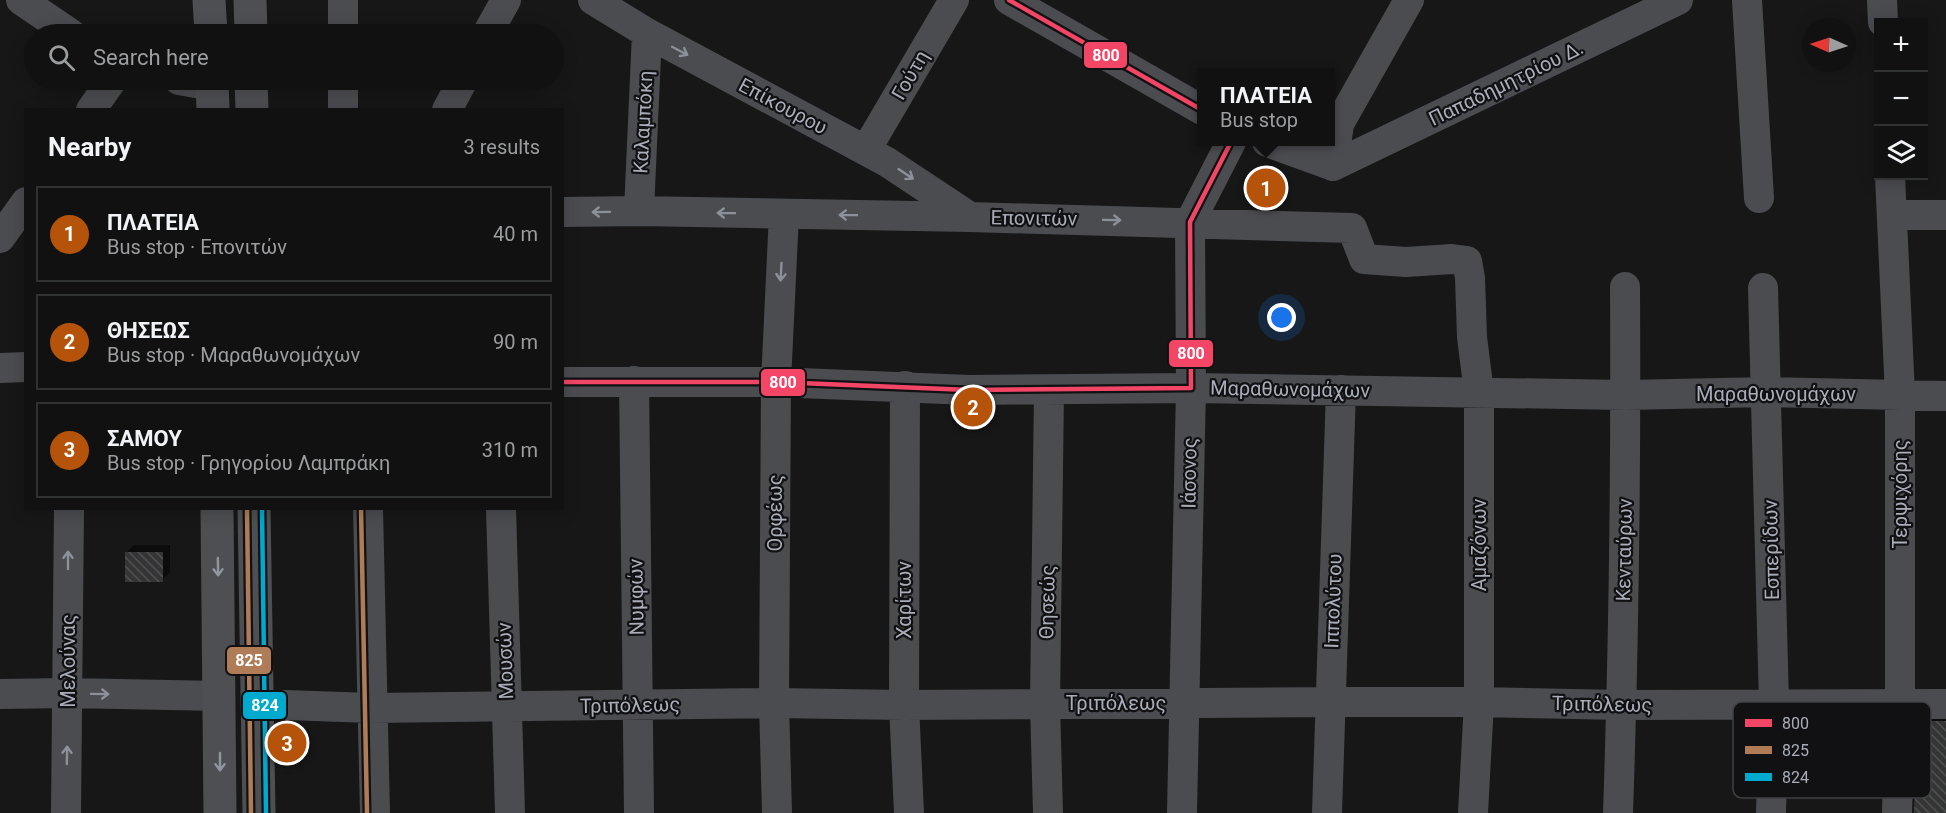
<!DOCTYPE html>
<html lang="en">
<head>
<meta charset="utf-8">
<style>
  body { margin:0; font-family:Roboto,sans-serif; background:#1a1a1a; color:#f1f3f6 }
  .controls { position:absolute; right:18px; top:18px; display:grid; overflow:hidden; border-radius:0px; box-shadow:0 3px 15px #0003 }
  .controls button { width:54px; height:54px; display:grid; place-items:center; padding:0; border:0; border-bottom:2px solid #303131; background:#111; color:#f1f3f6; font:30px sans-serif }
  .compass { position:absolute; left:1802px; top:18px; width:54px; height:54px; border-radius:50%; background:#111; box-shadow:0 3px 15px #0003; rotate:273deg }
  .you { position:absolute; left:1282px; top:318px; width:21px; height:21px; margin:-15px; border:4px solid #fff; border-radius:50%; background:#1a73e8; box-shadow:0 0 0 9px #1a73e833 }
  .badge { display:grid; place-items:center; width:39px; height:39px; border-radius:50%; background:#b45309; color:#fff; font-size:20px; font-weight:700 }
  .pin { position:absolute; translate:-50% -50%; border:3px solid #fff; box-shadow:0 2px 6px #0006 }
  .popup { position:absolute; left:1197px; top:68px; width:138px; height:78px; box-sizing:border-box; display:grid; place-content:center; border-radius:0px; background:#111; filter:drop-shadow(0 2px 4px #0005); font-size:20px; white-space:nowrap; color:#9c9d9f }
  .popup b { font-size:22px; color:#f1f3f6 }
  .popup::after { content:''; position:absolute; left:50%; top:100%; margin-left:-12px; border:12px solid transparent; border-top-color:#111 }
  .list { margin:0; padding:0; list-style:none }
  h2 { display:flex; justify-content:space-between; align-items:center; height:78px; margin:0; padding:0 24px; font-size:26px }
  h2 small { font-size:20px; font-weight:400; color:#9c9d9f }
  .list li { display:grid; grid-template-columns:39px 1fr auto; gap:18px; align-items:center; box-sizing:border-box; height:96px; margin:0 12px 12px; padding:0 12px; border:2px solid #303131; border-radius:0px }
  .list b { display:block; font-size:22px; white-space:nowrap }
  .list p { margin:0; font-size:20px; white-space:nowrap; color:#9c9d9f }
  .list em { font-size:20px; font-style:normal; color:#9c9d9f }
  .icon { flex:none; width:33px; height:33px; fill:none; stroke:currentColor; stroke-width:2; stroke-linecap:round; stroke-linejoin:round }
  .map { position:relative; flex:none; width:1946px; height:813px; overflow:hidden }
  .search { position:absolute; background:#111; box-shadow:0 3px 15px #0003; left:24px; top:24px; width:540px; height:66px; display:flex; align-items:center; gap:15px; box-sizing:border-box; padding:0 21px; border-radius:33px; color:#9c9d9f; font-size:22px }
  .panel { position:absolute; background:#111; box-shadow:0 3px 15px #0003; left:24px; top:108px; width:540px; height:402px; border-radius:0px }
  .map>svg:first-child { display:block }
  .shadow { fill:#0007 }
  .building { fill:url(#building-back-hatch) }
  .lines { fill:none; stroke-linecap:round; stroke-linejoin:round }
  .minor { stroke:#4b4c50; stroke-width:30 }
  .major { stroke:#4d4f52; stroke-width:33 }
  .bus-1-casing { stroke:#111113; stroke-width:9 }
  .bus-2-casing { stroke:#111113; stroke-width:9 }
  .bus-3-casing { stroke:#111113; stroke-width:9 }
  .bus-1 { stroke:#f34667; stroke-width:4.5 }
  .bus-2 { stroke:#b07c57; stroke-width:4.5 }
  .bus-3 { stroke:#00a9ce; stroke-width:4.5 }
  .oneway { stroke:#8c9099 }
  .oneway2 { stroke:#91969e }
  .labels { text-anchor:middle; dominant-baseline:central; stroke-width:4.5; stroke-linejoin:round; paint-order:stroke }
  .street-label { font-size:20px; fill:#a8adb8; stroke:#111113 }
  .key { fill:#111113; stroke:#3e4045; stroke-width:1.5 }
  .key-label { font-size:16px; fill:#a8adb8 }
  .line-badge { stroke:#111113; stroke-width:2 }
  .badge-label { font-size:16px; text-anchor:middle; font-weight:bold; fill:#fff }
</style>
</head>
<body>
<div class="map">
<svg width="1946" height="813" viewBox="0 0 1946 813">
  <defs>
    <pattern id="building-back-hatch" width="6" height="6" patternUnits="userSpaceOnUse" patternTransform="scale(1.5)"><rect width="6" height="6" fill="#353536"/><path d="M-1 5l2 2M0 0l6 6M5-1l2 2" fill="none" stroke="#4f5051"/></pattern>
  </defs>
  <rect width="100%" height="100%" fill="#171717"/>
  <!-- shadow -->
  <path class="shadow" d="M134,545H170V572L162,580L126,553Z
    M1929,711H1946V770L1918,722Z"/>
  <!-- building -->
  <path class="building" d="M125,552H163V582H125Z
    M1917,721H1946V813H1914Z"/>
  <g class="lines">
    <!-- minor -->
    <path class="minor" d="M21,0L71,34
      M593,0L647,33L887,162L970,217
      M1009,0L1202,110
      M1747,0L1759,198
      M1882,0L1883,22
      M343,34V0
      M487,34L506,0
      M179,80L213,86
      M91,110L112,80
      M343,110V80
      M447,110L463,80
      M1267,142L1333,166
      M866,150L954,0
      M1333,166L1678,0
      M1333,166L1339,124L1409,0
      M1890,176L1900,395V705L1897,813
      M639,211L647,33
      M562,212L639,211L970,217L1352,228L1364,259L1406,262L1452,259L1467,261L1470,278L1472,337L1479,393V702L1473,813
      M1892,215H1946
      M0,238L26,202
      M1763,288L1774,704L1771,813
      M0,368L26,367
      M634,381L639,813
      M562,382H776L969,390L1191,388L1626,395L1767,392L1946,396
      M905,386L904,705L909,813
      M368,508L375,813
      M501,508L510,813
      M0,694L68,693L220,696
      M285,705L372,708L774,703L904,705L1329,702H1479L1622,705L1946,704
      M66,813L69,508
      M777,813L774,703L776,382L784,214
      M1048,813L1045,704L1049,390
      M1182,813L1191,388L1190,222L1231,142
      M1327,813L1341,390
      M1618,813C1624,638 1626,462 1625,287"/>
    <!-- major -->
    <path class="major" d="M209,0L211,34
      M250,0L251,34
      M212,80L213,110
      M251,80L252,110
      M217,508L220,813
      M254,508L259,813"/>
    <defs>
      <path id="bus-1" d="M1009,0L1202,110
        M562,382H776L969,390L1191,388L1190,222L1231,142"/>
      <path id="bus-2" d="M247,508L251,813
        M361,508L367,813"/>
      <path id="bus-3" d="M262,508L266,813"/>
    </defs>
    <!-- bus-1 casing -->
    <use href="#bus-1" class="bus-1-casing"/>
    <!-- bus-2 casing -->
    <use href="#bus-2" class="bus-2-casing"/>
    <!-- bus-3 casing -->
    <use href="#bus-3" class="bus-3-casing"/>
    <!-- bus-1 -->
    <use href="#bus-1" class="bus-1"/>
    <!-- bus-2 -->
    <use href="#bus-2" class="bus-2"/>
    <!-- bus-3 -->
    <use href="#bus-3" class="bus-3"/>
  </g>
  <!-- one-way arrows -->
  <defs><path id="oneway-shaft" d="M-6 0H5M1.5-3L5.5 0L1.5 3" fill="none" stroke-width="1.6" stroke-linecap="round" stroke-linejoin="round" transform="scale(1.5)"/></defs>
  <g class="oneway">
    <use href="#oneway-shaft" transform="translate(680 51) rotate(28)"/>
    <use href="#oneway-shaft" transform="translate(906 174) rotate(34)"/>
    <use href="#oneway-shaft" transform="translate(601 212) rotate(179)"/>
    <use href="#oneway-shaft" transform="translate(726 213) rotate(-179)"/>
    <use href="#oneway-shaft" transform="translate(848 215) rotate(-179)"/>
    <use href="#oneway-shaft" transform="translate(1112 220) rotate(1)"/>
    <use href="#oneway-shaft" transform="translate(781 272) rotate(93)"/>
    <use href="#oneway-shaft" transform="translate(68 560) rotate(-90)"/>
    <use href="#oneway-shaft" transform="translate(100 694) rotate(1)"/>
    <use href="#oneway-shaft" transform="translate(67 755) rotate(-89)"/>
  </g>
  <g class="oneway2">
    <use href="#oneway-shaft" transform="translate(218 567) rotate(89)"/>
    <use href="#oneway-shaft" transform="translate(220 762) rotate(90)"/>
  </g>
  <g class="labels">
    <!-- street labels -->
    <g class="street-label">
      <text transform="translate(910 75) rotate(-60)">Γούτη</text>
      <text transform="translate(1506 83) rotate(-26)">Παπαδημητρίου Δ.</text>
      <text transform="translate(783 106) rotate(28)">Επίκουρου</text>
      <text transform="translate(643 122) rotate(-87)">Καλαμπόκη</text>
      <text transform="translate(1034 218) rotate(1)">Επονιτών</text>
      <text transform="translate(1290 389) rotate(1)">Μαραθωνομάχων</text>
      <text x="1776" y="394">Μαραθωνομάχων</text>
      <text transform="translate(1189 473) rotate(-89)">Ιάσονος</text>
      <text transform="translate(1900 494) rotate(-90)">Τερψιχόρης</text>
      <text transform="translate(775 513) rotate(-90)">Ορφέως</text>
      <text transform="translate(1479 545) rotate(-90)">Αμαζόνων</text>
      <text transform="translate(1624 550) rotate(-89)">Κενταύρων</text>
      <text transform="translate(1771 550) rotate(-91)">Εσπερίδων</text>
      <text transform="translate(636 597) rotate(-91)">Νυμφών</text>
      <text transform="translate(904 600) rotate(-90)">Χαρίτων</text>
      <text transform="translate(1333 601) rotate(-88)">Ιππολύτου</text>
      <text transform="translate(1047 602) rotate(-89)">Θησεώς</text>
      <text transform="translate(68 661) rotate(-90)">Μελούνας</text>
      <text transform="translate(505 661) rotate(-92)">Μουσών</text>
      <text x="1116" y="703">Τριπόλεως</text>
      <text transform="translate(1602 704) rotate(1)">Τριπόλεως</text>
      <text transform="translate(630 705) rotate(-1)">Τριπόλεως</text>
    </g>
  </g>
  <!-- legend -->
  <rect x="1733" y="702" width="198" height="96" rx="9" class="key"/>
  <rect x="1745" y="719" width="27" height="8" fill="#f34667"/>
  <rect x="1745" y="746" width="27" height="8" fill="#b07c57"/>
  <rect x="1745" y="773" width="27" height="8" fill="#00a9ce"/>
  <g class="key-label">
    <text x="1782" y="729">800</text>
    <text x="1782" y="756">825</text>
    <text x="1782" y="783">824</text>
  </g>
  <g class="line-badge">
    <rect x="1083" y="41" width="45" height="28" rx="6" fill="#f34667"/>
    <rect x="1168" y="339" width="46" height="29" rx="6" fill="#f34667"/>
    <rect x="760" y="368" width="46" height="29" rx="6" fill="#f34667"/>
    <rect x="226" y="646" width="46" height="29" rx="6" fill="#b07c57"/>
    <rect x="242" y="691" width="45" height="29" rx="6" fill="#00a9ce"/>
  </g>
  <g class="badge-label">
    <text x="1106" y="61">800</text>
    <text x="1191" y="359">800</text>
    <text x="783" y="388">800</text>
    <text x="249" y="666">825</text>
    <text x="265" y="711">824</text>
  </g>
</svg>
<div class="controls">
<button>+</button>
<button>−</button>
<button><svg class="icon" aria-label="layers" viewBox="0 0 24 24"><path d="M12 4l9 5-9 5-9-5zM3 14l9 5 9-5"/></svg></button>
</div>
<svg class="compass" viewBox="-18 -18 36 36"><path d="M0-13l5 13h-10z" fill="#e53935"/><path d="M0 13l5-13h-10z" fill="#9c9d9f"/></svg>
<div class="you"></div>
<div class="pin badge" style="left:1266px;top:188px">1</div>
<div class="popup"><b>ΠΛΑΤΕΙΑ</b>Bus stop</div>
<div class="pin badge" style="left:973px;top:407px">2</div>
<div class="pin badge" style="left:287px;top:743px">3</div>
<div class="search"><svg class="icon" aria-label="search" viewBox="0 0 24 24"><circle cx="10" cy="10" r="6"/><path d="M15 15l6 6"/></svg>Search here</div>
<section class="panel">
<h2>Nearby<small>3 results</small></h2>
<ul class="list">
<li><span class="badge">1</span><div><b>ΠΛΑΤΕΙΑ</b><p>Bus stop · Επονιτών</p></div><em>40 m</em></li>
<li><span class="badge">2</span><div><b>ΘΗΣΕΩΣ</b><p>Bus stop · Μαραθωνομάχων</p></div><em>90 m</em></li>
<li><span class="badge">3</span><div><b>ΣΑΜΟΥ</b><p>Bus stop · Γρηγορίου Λαμπράκη</p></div><em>310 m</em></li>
</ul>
</section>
</div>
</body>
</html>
